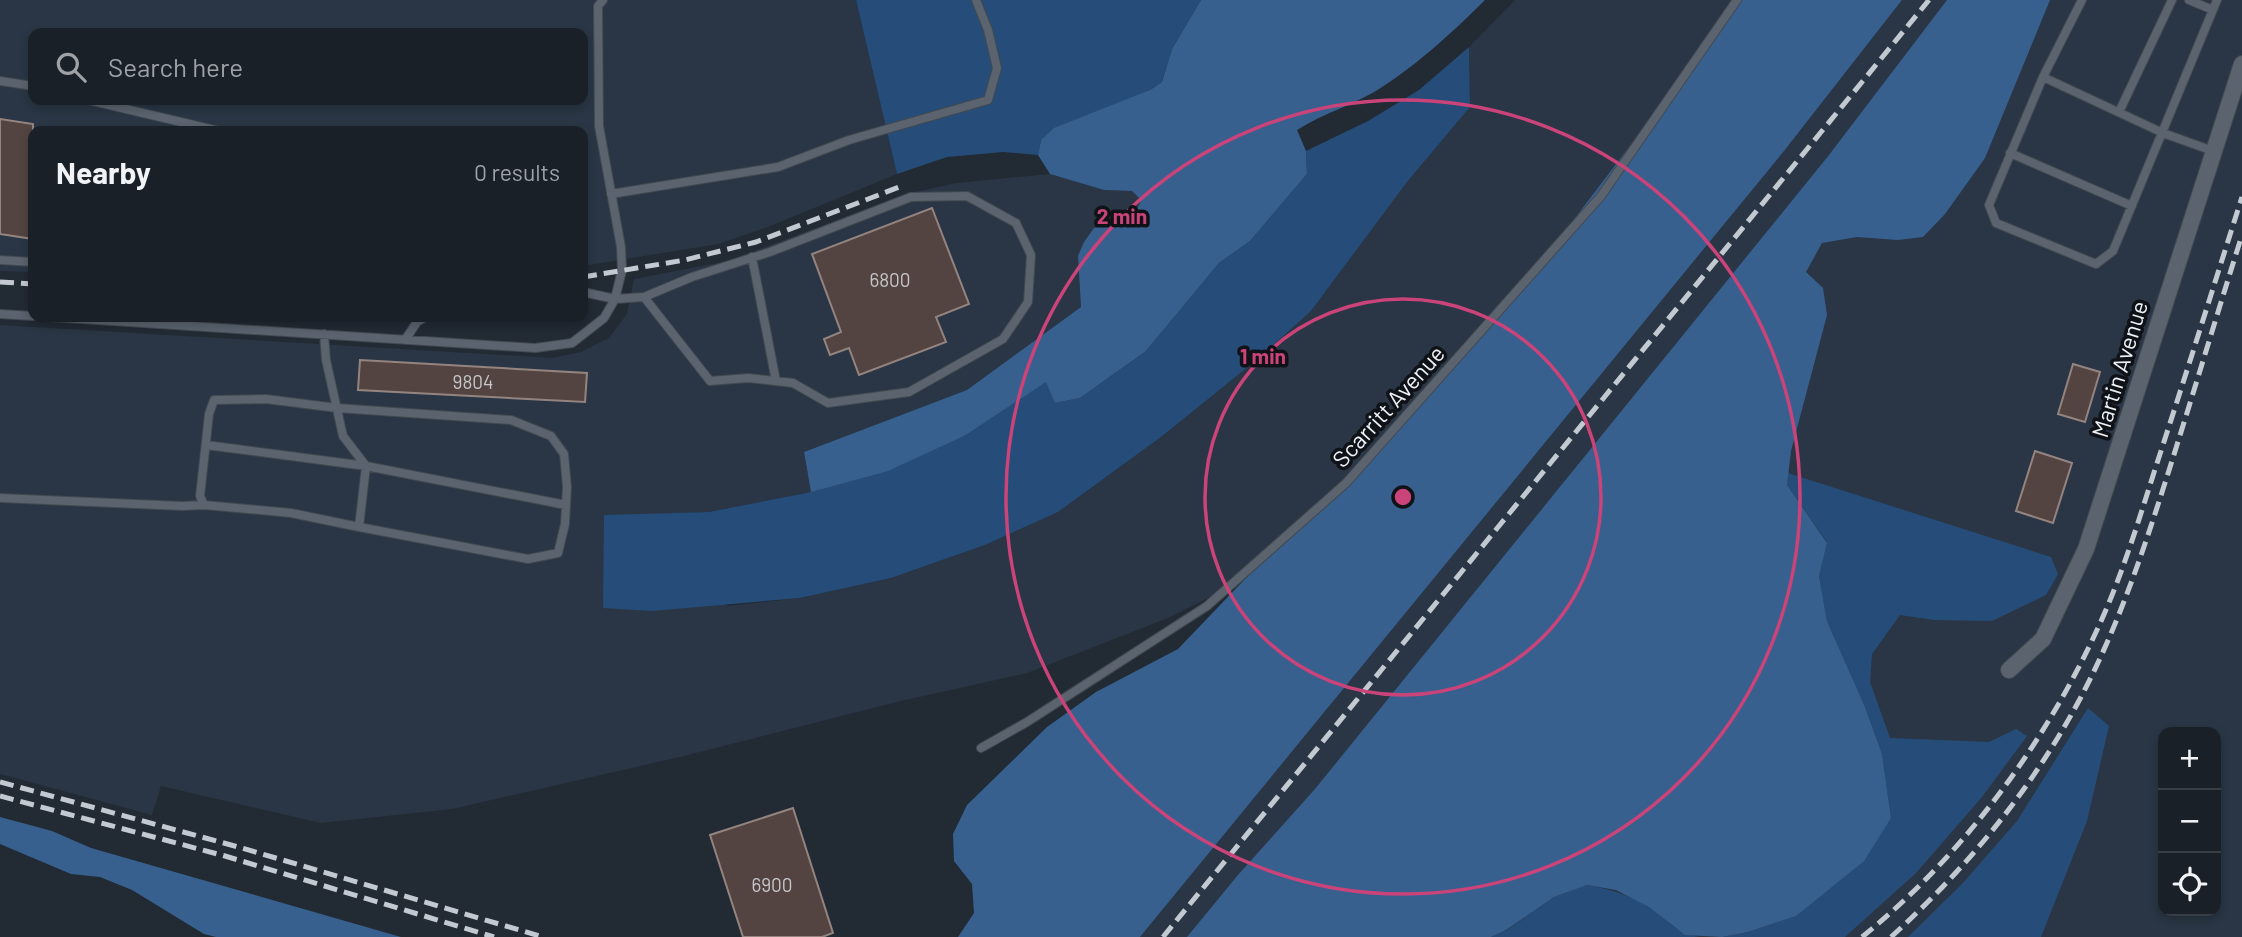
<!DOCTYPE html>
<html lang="en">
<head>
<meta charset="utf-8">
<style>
  body { margin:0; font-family:Barlow,sans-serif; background:#23282f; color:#f1f3f6 }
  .controls { position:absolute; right:21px; bottom:21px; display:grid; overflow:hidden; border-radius:14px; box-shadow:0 4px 10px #0003 }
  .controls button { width:63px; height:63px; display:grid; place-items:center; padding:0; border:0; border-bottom:2px solid #383e44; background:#1a2027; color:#f1f3f6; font:35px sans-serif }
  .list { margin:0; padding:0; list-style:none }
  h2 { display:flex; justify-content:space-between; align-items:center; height:91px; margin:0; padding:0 28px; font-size:30px }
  h2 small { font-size:23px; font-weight:400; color:#9fa3a7 }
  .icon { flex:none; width:38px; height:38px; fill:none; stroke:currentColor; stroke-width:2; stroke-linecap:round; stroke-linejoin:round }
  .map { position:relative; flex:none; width:2242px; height:937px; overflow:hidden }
  .search { position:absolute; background:#1a2027; box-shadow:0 4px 10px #0003; left:28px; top:28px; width:560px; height:77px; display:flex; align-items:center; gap:18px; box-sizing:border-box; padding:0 24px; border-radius:14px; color:#9fa3a7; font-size:26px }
  .panel { position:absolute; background:#1a2027; box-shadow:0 4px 10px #0003; left:28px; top:126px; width:560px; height:196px; border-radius:14px }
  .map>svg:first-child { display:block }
  .built { fill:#2a3645; fill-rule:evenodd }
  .green { fill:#264d79 }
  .forest { fill:#37608f }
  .building { fill:#534441; stroke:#948480; stroke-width:2 }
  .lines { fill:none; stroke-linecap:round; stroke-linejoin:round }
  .service-casing { stroke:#424950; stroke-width:10 }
  .minor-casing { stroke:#424950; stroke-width:18 }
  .service { stroke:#5a636e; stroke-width:8 }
  .minor { stroke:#5a636e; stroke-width:16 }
  .rail { stroke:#c2c9d0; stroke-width:5; stroke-dasharray:14 7; stroke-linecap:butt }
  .ring { fill:none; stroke:#ca447a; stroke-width:3.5 }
  .labels { text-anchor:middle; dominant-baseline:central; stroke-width:7; stroke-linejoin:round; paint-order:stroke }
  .number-label { font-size:19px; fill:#c6c6ca }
  .street-label { font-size:23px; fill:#ecf2f8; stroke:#0f1317 }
  .centre { fill:#ca447a; stroke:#0f1317; stroke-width:3.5 }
  .ring-label { font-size:21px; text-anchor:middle; font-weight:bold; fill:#ca447a; stroke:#0f1317; stroke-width:7; stroke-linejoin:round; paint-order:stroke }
</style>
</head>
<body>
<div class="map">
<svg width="2242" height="937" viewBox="0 0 2242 937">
  <rect width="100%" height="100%" fill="#222a34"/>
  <!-- built -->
  <path class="built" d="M0,0H856L897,174L768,227L718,244L583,266V131H33V272L0,271ZM33,33H583V100H33Z
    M1515,0H1741L1530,277L1361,468L1244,580L1168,618L1027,673L901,701L684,756L452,809L321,823L161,786L152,815L0,774V325L552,358L581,352L609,338L627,314L634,279L728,261L906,194L956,183L1050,174L1104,190L1132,191L1141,200L1137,209L1120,221L1094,228L1078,256L1081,307L967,390L804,452L811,492L709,512L604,516L728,606L800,598L891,578L985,545L1058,512L1161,437L1259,358L1311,311L1407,182L1470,107L1469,47Z
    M1902,0H2242V937H1140L1784,151ZM2163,732H2216V911H2163Z"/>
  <!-- green -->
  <path class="green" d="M856,0H1201L1172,49L1162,82L1150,90L1041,140L1038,155L1003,152L947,157L897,174Z
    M1469,47L1470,107L1407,182L1311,311L1259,358L1161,437L1058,512L985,545L891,578L800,598L652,611L603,608L604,515L709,512L811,492L966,435L1047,381L1055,403L1080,398L1146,351L1219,263L1250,241L1307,174L1306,151L1368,121L1419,90Z
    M1788,473L2051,557L2058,574L2046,595L1992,621L1934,620L1900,615L1872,654L1870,682L1890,738L1989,742L2016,729L2027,736L1982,797L1916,873L1845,937H1722L1748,932L1796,916L1891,818L1882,754L1865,707L1827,621L1819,576L1827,542L1787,485Z
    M2088,708L2109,726L2087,821L2041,937H1908L1962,884L2017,821Z
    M1587,885C1609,889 1630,895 1649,907C1670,920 1673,933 1700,937H1491L1507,930L1554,897Z"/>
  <!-- forest -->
  <path class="forest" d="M1201,0H1485C1456,29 1419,63 1385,85C1358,104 1325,112 1297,130L1306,151L1307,174L1250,241L1219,263L1146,351L1080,398L1055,403L1046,382L966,435L888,471L811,492L804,452L967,390L1081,307L1078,256L1084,242L1094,228L1120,221L1137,209L1141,200L1132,191L1104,190L1050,174L1038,155L1041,140L1054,128L1150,90L1162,82L1172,49Z
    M1741,0H1902L1784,151L1140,937H958L974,913L972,884L954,861L953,834L967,805L1047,727L1096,692L1178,649L1244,580L1361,468L1530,277Z
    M1947,0H2050L1985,158L1945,214L1923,237L1898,240L1857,237L1822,243L1806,272L1823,288L1827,315L1791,451L1787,485L1827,543L1819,576L1827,621L1865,707L1882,754L1891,818L1864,861L1796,916L1748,932L1722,937L1685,935L1649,907L1616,890L1587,885L1554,897L1506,930L1491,937H1187L1238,875L1315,789L1829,155Z
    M0,817L52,831L91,848L401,937H216L204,934L132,890L100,877L71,874L0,844Z"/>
  <!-- building -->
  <path class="building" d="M0,119L33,124V239L0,234Z
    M932,208L969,304L936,317L946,342L859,375L849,348L830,355L824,339L841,332L812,254Z
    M360,360L587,373L585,402L358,390Z
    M2073,364L2100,372L2085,422L2058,414Z
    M2035,451L2072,463L2053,523L2016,511Z
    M793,808L833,933L822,937H743L710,835Z"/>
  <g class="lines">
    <defs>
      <path id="service" d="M603,0L598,6L599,126L621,247L622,270L615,299L644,297L692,277L770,252L911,197L967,196L1016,223L1031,255L1028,302L1003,339L909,392L828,403L793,383L748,378L710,381L644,297
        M2082,0L2043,77L1989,205L1996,223L2096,264L2113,251L2217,0
        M2189,0L2213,10
        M2043,77L2163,133L2213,151
        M0,81L33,86
        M88,100L219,131
        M2119,112L2172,0
        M2010,153L2132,206
        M611,194L778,167L849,140L988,100L997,68L988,30L976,0
        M752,257L776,381
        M0,260L33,262
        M0,314L33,316
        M50,317L535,348L572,343L604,318L615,299L583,292
        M324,334L326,360L343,436L366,466L359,527L528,559L558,553L565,524L567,487L564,454L551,436L511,420L337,408L266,399L214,400L209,414L200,496L204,505L291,513L359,527
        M405,340L417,322L425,317
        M206,445L366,466L566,505
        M0,498L182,506L204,505
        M981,748L1027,722L1207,606L1346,483L1601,196L1737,0"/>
      <path id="minor" d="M2009,670L2043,639L2086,549L2242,64"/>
    </defs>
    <!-- service casing -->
    <use href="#service" class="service-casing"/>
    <!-- minor casing -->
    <use href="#minor" class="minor-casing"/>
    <!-- service -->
    <use href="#service" class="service"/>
    <!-- minor -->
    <use href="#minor" class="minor"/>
    <!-- rail -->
    <path class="rail" d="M583,277L685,260L756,242L902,186
      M0,282L33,284
      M0,782L242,848L543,937
      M0,796L225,856L494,937
      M1163,937L1929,0
      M1862,937C1965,854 2048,740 2102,619C2126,565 2142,509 2160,454C2188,368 2215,282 2242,197
      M1891,937C1968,867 2032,789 2081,697C2120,623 2146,543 2171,464C2195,388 2218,311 2242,235"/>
  </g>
  <!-- distance rings -->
  <g class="ring">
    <circle cx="1403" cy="497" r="198"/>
    <circle cx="1403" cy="497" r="397"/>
  </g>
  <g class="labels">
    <!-- number labels -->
    <g class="number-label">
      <text x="890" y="279">6800</text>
      <text x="473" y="381">9804</text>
      <text x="772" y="884">6900</text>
    </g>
    <!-- street labels -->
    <g class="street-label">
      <text transform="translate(2119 369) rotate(-73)">Martin Avenue</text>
      <text transform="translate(1388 406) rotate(-48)">Scarritt Avenue</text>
    </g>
  </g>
  <circle cx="1403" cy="497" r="10" class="centre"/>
  <g class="ring-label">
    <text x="1122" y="224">2 min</text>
    <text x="1263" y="364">1 min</text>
  </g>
</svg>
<div class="controls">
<button>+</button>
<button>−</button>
<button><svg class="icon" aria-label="locate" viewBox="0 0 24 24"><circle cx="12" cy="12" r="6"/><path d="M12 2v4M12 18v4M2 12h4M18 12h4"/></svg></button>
</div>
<div class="search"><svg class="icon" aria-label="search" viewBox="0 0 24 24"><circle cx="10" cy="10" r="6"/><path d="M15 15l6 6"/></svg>Search here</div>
<section class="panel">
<h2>Nearby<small>0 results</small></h2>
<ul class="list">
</ul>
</section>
</div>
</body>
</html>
